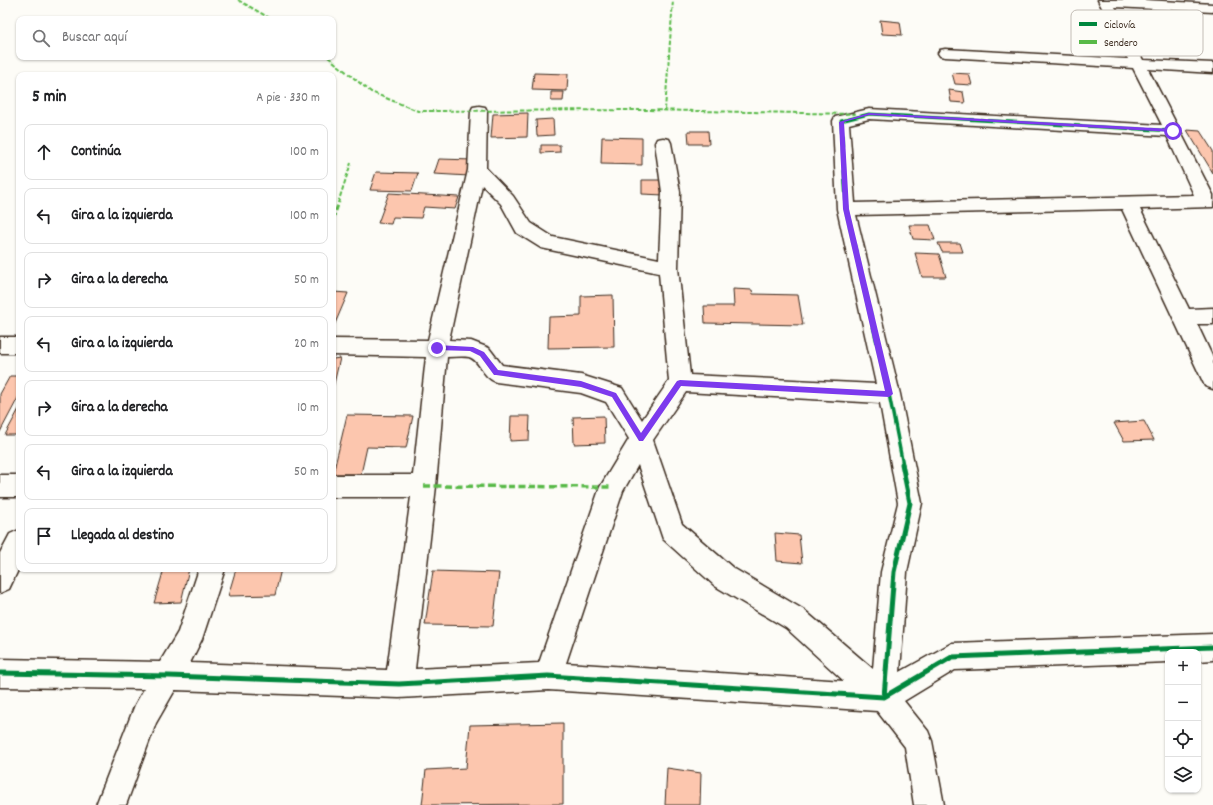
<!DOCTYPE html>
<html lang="es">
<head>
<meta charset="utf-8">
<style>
  body { margin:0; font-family:Dekko,sans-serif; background:#f6f6f6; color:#202124 }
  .controls { position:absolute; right:12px; bottom:12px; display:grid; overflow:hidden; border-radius:8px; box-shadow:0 1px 3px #0004 }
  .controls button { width:36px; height:36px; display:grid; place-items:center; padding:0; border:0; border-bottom:1px solid #e0e0e0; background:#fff; color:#202124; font:20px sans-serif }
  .stop { position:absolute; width:12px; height:12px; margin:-9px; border:3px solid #7c3aed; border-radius:50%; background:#fff }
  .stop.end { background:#7c3aed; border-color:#fff; box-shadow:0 1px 4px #0008 }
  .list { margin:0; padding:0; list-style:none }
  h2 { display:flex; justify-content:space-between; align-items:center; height:52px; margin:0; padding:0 16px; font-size:17px }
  h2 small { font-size:13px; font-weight:400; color:#757577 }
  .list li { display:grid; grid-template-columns:26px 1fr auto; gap:12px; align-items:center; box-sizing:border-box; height:56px; margin:0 8px 8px; padding:0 8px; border:1px solid #e0e0e0; border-radius:8px }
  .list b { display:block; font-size:15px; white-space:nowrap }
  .list em { font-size:13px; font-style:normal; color:#757577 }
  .icon { flex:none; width:22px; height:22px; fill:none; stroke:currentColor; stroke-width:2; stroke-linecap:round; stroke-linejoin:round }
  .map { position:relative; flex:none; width:1213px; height:805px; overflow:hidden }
  .search { position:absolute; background:#fff; box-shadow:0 1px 3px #0004; left:16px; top:16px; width:320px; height:44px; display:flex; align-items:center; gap:10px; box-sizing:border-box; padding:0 14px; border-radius:8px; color:#757577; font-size:15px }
  .panel { position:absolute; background:#fff; box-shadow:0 1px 3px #0004; left:16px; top:72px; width:320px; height:500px; border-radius:8px }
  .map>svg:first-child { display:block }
  .building { fill:#fcc6ae; stroke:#3b2a1e }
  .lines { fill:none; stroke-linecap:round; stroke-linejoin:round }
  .minor-casing { stroke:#3b2a1e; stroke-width:3 }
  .minor { fill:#fdfcf7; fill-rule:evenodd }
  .quiet-far2 { stroke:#58b947; stroke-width:2; stroke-dasharray:4.5 2; stroke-linecap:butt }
  .quiet-far1 { stroke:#58b947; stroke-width:3; stroke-dasharray:5.5 3; stroke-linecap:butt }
  .quiet { stroke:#58b947; stroke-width:3.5; stroke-dasharray:7 3.5; stroke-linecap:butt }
  .cycleway-far2-casing { stroke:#fdfcf7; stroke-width:5 }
  .cycleway-far1-casing { stroke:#fdfcf7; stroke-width:6 }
  .cycleway-casing { stroke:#fdfcf7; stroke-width:8 }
  .cycleway-far2 { stroke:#00873e; stroke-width:3 }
  .cycleway-far1 { stroke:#00873e; stroke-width:3.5 }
  .cycleway { stroke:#00873e; stroke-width:5 }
  .route { fill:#7c3aed }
  .key { fill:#fdfcf7; stroke:#c3bdb6; stroke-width:1 }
  .key-label { font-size:11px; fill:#3b2a1e }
</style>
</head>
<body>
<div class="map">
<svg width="1213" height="805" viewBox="0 0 1213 805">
  <rect width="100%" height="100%" fill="#fdfcf7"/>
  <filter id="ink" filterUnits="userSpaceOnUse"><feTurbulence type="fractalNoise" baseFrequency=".025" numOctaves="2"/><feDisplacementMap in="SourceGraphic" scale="8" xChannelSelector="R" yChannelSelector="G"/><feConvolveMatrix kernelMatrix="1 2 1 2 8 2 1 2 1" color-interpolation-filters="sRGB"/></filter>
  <g filter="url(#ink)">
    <!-- building -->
    <path class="building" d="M880,20L900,22L902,35L882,34Z
      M534,73L568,74L567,91L532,90Z
      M952,73L969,74L972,85L955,84Z
      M949,90L963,92L965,103L951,102Z
      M551,92H564L563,101H551Z
      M528,113L527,137L491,138L493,114Z
      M553,119L554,135L537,136L536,120Z
      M1187,130L1200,131L1213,151V173Z
      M688,131H708L709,144H689Z
      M602,137L642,138V165L601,164Z
      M541,145H560V152L541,153Z
      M439,159L473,160L469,176L434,174Z
      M376,172L418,173L412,191L370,190Z
      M642,180H664V195L642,194Z
      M389,193L459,197L455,209L424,207L421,218L393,217L391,224L378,223Z
      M909,225H930L935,240L913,239Z
      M938,243H960L963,252H942Z
      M915,253L939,254L946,277H922Z
      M733,289L752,290L753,294L798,295L803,325L705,323L704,306H734Z
      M333,292L348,293L334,326H333Z
      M613,295L614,347L548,348L549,317L581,316V296Z
      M340,358L333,388V359Z
      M10,376H19V396L0,432V394Z
      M19,409V435H5Z
      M347,415L413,416L406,448L367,447L361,474H333Z
      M511,416H530L529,440L510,441Z
      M604,416L605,443L574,444L573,417Z
      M1144,421L1154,440L1124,441L1114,423Z
      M775,533L799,535L802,563L777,561Z
      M164,569H189L181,602L154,603Z
      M236,569H281L275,595L228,596Z
      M433,571L499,573L493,626L425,625Z
      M563,723V804L422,805L426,770L466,768L470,725Z
      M667,768L701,773L700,805H665Z"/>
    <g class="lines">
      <defs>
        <path id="minor" d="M1098,0H1145L1213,4V12L1115,7L1143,60L1213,63V73L1148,69L1213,195V207L1140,209L1189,309L1213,308V324H1197L1213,358V389L1205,386L1122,209L856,215L900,394L922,503L907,572L900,672L952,643L1213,634V660L1198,661V652H1168V662L955,670L904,701L928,731L932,741L944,805H914L905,747L877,711L548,690L399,698L175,690L156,723L126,805H96L135,705L144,689L0,687V659L160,662L178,632L199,569H225L202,639L190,663L387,670L411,497H333V475H413L426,357L333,355V339L428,340L468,170L471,111L473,107L479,106L485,107L487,111L486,168L513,196L531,223L553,237L659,259L662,192L655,143L657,139L663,138L669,139L671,143L680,192L678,268L690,375L876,384L837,209L833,121L835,117L869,109L1162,125L1133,68L945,57L940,56L938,53L940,50L945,49L1128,59ZM869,119L1167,136L1194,195L855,203L849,124ZM482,185L501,204L517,233L541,248L659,273L669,381L642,420L622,388L581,375L502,365L489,348L471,341L449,340ZM447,357C454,357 462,356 469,357C480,360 482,377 496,382L581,393L606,402L629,439L600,487L539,663L415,669L436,486ZM686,392L880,403L898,503L881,572L873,669L804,610L733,568L682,524L653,440ZM638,465L663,539L715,586L786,628L844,681L566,663L623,491Z
          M0,337H19V353H0Z
          M0,475H19V497H0Z
          M19,530V568L9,589L0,593V553L10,534Z"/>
      </defs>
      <!-- minor casing -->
      <use href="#minor" class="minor-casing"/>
      <!-- minor -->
      <use href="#minor" class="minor"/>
      <!-- quiet-far2 -->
      <path class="quiet-far2" d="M238,0L271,19
        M328,57L371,92L418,111L645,110L856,114
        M665,110L673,0
        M338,203L351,163"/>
      <!-- quiet-far1 -->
      <path class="quiet-far1" d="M333,219L339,202"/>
      <!-- quiet -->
      <path class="quiet" d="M424,486L612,487"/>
      <defs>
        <path id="cycleway-far2" d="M846,203L841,121L869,114L1173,131"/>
        <path id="cycleway-far1" d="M846,202V209L889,394L903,465"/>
        <path id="cycleway" d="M0,673L169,676L399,684L548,676L884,697L952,657L1213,647
          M884,697L894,572L910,503L902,464"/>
      </defs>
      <!-- cycleway-far2 casing -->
      <use href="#cycleway-far2" class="cycleway-far2-casing"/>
      <!-- cycleway-far1 casing -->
      <use href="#cycleway-far1" class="cycleway-far1-casing"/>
      <!-- cycleway casing -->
      <use href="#cycleway" class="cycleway-casing"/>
      <!-- cycleway-far2 -->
      <use href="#cycleway-far2" class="cycleway-far2"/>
      <!-- cycleway-far1 -->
      <use href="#cycleway-far1" class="cycleway-far1"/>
      <!-- cycleway -->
      <use href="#cycleway" class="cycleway"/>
    </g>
  </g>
  <!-- route -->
  <path class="route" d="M869,113L1173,129L1175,131L1173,132L869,115L844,122L849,209L893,394L889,397L681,386L643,441H639L612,397L581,387L496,375H494L480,356L470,351L435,350L434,348L437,345L473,347L484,352L498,370L581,381L616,393L641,433L677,381L680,380L885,391L843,209L839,122Z"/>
  <!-- legend -->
  <rect x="1071" y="10" width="132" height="46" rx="6" class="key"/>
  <rect x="1079" y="22" width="18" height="4" fill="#00873e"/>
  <rect x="1079" y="40" width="18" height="4" fill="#58b947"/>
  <g class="key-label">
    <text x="1104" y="28">Ciclovía</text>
    <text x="1104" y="46">Sendero</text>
  </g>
</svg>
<div class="controls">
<button>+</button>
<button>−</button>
<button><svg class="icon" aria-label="locate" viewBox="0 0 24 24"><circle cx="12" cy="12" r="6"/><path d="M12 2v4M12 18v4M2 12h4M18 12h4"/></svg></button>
<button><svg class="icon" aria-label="layers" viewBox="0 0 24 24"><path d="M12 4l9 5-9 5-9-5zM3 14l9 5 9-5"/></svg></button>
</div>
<div class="stop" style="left:1173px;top:131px"></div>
<div class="stop end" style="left:437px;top:348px"></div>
<div class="search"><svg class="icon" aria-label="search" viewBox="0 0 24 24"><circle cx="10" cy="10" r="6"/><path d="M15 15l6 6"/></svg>Buscar aquí</div>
<section class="panel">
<h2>5 min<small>A pie · 330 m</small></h2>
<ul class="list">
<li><svg class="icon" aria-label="ahead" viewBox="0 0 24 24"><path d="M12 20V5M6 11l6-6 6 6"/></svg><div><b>Continúa</b></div><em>100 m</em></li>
<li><svg class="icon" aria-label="left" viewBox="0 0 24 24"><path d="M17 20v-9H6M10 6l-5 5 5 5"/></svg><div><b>Gira a la izquierda</b></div><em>100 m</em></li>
<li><svg class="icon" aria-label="right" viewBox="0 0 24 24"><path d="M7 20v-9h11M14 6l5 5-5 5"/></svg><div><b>Gira a la derecha</b></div><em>50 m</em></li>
<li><svg class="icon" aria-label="left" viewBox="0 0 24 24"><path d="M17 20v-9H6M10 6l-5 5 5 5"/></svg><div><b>Gira a la izquierda</b></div><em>20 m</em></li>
<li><svg class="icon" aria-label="right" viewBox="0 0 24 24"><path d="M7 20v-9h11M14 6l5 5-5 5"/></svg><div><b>Gira a la derecha</b></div><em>10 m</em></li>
<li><svg class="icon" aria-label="left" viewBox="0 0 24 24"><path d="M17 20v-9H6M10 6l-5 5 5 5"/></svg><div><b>Gira a la izquierda</b></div><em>50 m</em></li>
<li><svg class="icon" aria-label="arrive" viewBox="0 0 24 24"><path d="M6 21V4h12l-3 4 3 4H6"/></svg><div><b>Llegada al destino</b></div></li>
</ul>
</section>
</div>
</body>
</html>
